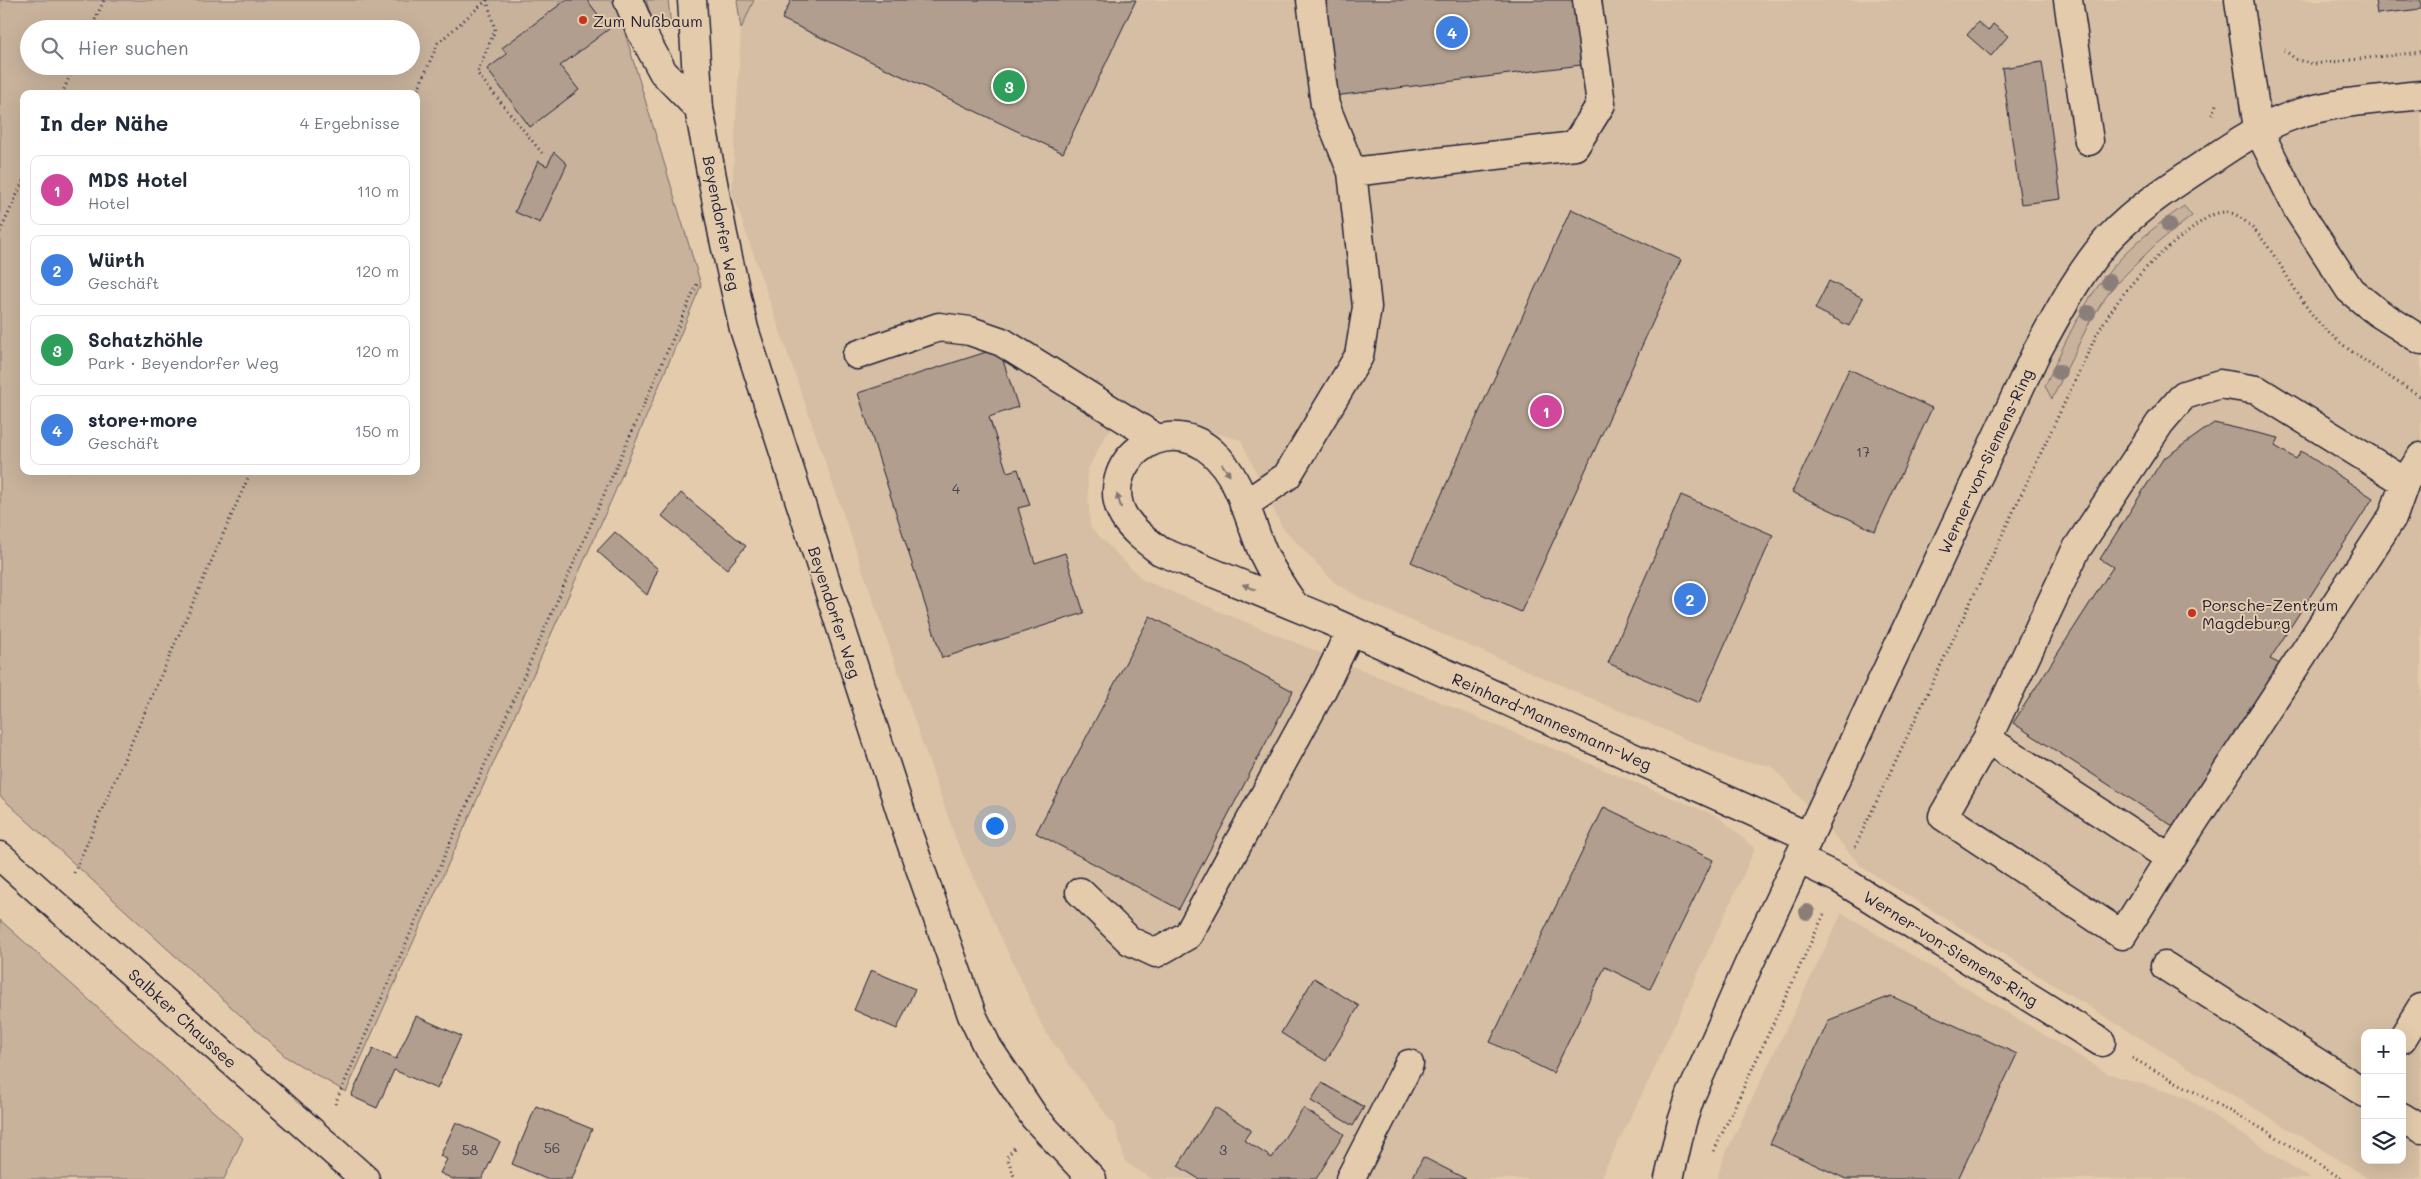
<!DOCTYPE html>
<html lang="de">
<head>
<meta charset="utf-8">
<style>
  body { margin:0; font-family:Mali,sans-serif; background:#f6f6f7; color:#1f2937 }
  .controls { position:absolute; right:15px; bottom:15px; display:grid; overflow:hidden; border-radius:10px; box-shadow:0 5px 20px #0002 }
  .controls button { width:45px; height:45px; display:grid; place-items:center; padding:0; border:0; border-bottom:1px solid #e0e1e3; background:#fff; color:#1f2937; font:25px sans-serif }
  .you { position:absolute; left:994px; top:825px; width:18px; height:18px; margin:-12px; border:4px solid #fff; border-radius:50%; background:#1a73e8; box-shadow:0 0 0 8px #1a73e833 }
  .badge { display:grid; place-items:center; width:32px; height:32px; border-radius:50%; background:#c8321e; color:#fff; font-size:16px; font-weight:700 }
  .pin { position:absolute; translate:-50% -50%; border:2px solid #fff; box-shadow:0 1px 5px #0006 }
  .list { margin:0; padding:0; list-style:none }
  h2 { display:flex; justify-content:space-between; align-items:center; height:65px; margin:0; padding:0 20px; font-size:21px }
  h2 small { font-size:16px; font-weight:400; color:#747a83 }
  .list li { display:grid; grid-template-columns:32px 1fr auto; gap:15px; align-items:center; box-sizing:border-box; height:70px; margin:0 10px 10px; padding:0 10px; border:1px solid #e0e1e3; border-radius:10px }
  .list b { display:block; font-size:19px; white-space:nowrap }
  .list p { margin:0; font-size:16px; white-space:nowrap; color:#747a83 }
  .list em { font-size:16px; font-style:normal; color:#747a83 }
  .icon { flex:none; width:28px; height:28px; fill:none; stroke:currentColor; stroke-width:2; stroke-linecap:round; stroke-linejoin:round }
  .map { position:relative; flex:none; width:2421px; height:1179px; overflow:hidden }
  .search { position:absolute; background:#fff; box-shadow:0 5px 20px #0002; left:20px; top:20px; width:400px; height:55px; display:flex; align-items:center; gap:12px; box-sizing:border-box; padding:0 18px; border-radius:28px; color:#747a83; font-size:19px }
  .panel { position:absolute; background:#fff; box-shadow:0 5px 20px #0002; left:20px; top:90px; width:400px; height:385px; border-radius:10px }
  .map>svg:first-child { display:block }
  .built { fill:#d5bea3; fill-rule:evenodd }
  .green { fill:#c8b29c; stroke:#756a6c; fill-rule:evenodd }
  .building { fill:#b19e8e; stroke:#22223b }
  .lines { fill:none; stroke-linecap:round; stroke-linejoin:round }
  .minor-casing { stroke:#22223b; stroke-width:31 }
  .path { stroke:#22223b; stroke-width:3; stroke-dasharray:1 4; stroke-linecap:butt }
  .minor { stroke:#e4cbac; stroke-width:28 }
  .tree { fill:#8b7e78 }
  .oneway { fill:#837674 }
  .poi-dot { fill:#c8321e; stroke:#e4cbac; stroke-width:2 }
  .labels { text-anchor:middle; dominant-baseline:central; stroke-width:4; stroke-linejoin:round; paint-order:stroke }
  .number-label { font-size:14px; fill:#464150 }
  .poi-label { font-size:16px; fill:#22223b; stroke:#e4cbac; text-anchor:start }
  .street-label { font-size:16px; fill:#22223b; stroke:#e4cbac }
</style>
</head>
<body>
<div class="map">
<svg width="2421" height="1179" viewBox="0 0 2421 1179">
  <rect width="100%" height="100%" fill="#e4cbac"/>
  <filter id="ink" filterUnits="userSpaceOnUse"><feTurbulence type="fractalNoise" baseFrequency=".02" numOctaves="2"/><feDisplacementMap in="SourceGraphic" scale="10" xChannelSelector="R" yChannelSelector="G"/><feConvolveMatrix kernelMatrix="1 2 1 2 8 2 1 2 1" color-interpolation-filters="sRGB"/></filter>
  <g filter="url(#ink)">
    <!-- built -->
    <path class="built" d="M754,0H2421V1179H2370L1863,868L1772,766L1734,760L1368,602L1335,583L1282,527L1241,440L1132,412L1105,436L1087,471L1090,527L1143,580L1719,817L1755,849L1649,1080L1600,1179H1153L1125,1162L1116,1128L1045,1032L956,840L732,192L741,29ZM2365,1033H2402V1160H2365Z
      M1842,913L2107,1073L2187,1098L2311,1179H1717L1723,1159Z"/>
    <!-- green -->
    <path class="green" d="M0,0H615L701,285L614,494L346,1092L286,1057L0,796ZM29,29H411V66H29ZM24,94H416V471H24Z
      M646,0H668L671,26L652,19Z
      M737,0H754L741,29Z
      M2184,206L2192,216L2156,244L2112,288L2090,321L2052,399L2045,386C2062,349 2079,310 2104,278C2126,249 2155,226 2184,206Z
      M0,920L243,1138L224,1179H0Z"/>
    <!-- building -->
    <path class="building" d="M566,0H587L609,29L560,66L579,90L530,127L487,69L507,54L502,48Z
      M791,0H1136L1063,153L782,19Z
      M1322,0H1573L1581,65L1334,96Z
      M2375,0H2421V9L2377,14Z
      M1978,22L1988,31L1993,24L2008,36L1991,56L1967,35Z
      M2042,62L2061,199L2021,204L2002,68Z
      M554,152L567,164L540,223L515,212L538,161L547,166Z
      M1571,209L1681,260L1521,612L1411,562Z
      M1829,281L1863,298L1849,326L1815,309Z
      M999,348L1018,407L989,417L1007,472L1018,469L1030,505L1018,508L1035,563L1065,553L1084,613L942,658L858,393Z
      M1849,369L1932,408L1875,531L1792,492Z
      M2214,423L2279,438L2275,446L2296,459L2301,451L2373,498L2270,659L2284,666L2179,830L2013,723L2113,567L2100,559L2163,459Z
      M681,493L746,546L727,569L662,516Z
      M1681,495L1773,535L1699,703L1608,663Z
      M615,532L658,569L647,595L597,551Z
      M1150,616L1293,691L1179,909L1036,833Z
      M1604,807L1713,860L1650,989L1605,967L1553,1073L1490,1042Z
      M871,970L915,989L897,1029L854,1010Z
      M1314,978L1359,1006L1326,1061L1281,1033Z
      M1891,996L2017,1054L1958,1179H1846L1770,1144L1829,1020Z
      M416,1016L461,1036L437,1089L394,1070L377,1108L351,1096L373,1049L396,1059Z
      M1322,1083L1364,1107L1353,1126L1311,1101Z
      M536,1106L592,1129L572,1179H546L512,1164Z
      M1215,1107L1251,1130L1244,1140L1272,1158L1303,1108L1344,1134L1316,1179H1199L1178,1166Z
      M456,1122L500,1142L482,1179H453L440,1173L447,1159L440,1156Z
      M1423,1157L1466,1179H1412Z"/>
    <g class="lines">
      <defs>
        <path id="minor" d="M628,0L642,33L663,72L699,109
          M692,0L699,109L723,235L744,329L907,831L972,1015L988,1048L1035,1118L1092,1179
          M2068,0L2089,141
          M2239,0L2258,129L2298,210L2350,290L2377,312L2421,340
          M1352,172L1575,146L1601,104L1587,0
          M857,355L939,327L970,331L1002,342L1156,438
          M1244,505L1287,476L1359,356L1367,307L1352,172L1325,105L1311,0
          M1294,605C1282,588 1272,572 1263,553C1249,520 1240,476 1212,452C1163,409 1095,466 1124,517C1133,531 1147,541 1160,551L1328,620L1809,837
          M1987,739L1943,816L2122,935L2170,858L1987,739L2076,550L2160,423L2184,395L2220,384L2257,390L2405,482L2421,457
          M0,856L365,1179
          M2170,858L2393,516L2405,482
          M1798,859L1840,879L2101,1042
          M1080,892L1130,941L1156,953L1188,935L1323,688L1351,630
          M2165,966L2365,1093
          M2402,1039L2421,1008
          M2402,1117L2421,1129
          M1350,1179L1409,1064
          M1669,1179L1682,1122L1691,1095L1748,966L2036,353C2058,313 2079,272 2109,238C2137,208 2174,184 2208,162C2237,142 2260,127 2294,115C2335,101 2379,100 2421,95"/>
      </defs>
      <!-- minor casing -->
      <use href="#minor" class="minor-casing"/>
      <!-- path -->
      <path class="path" d="M487,0L495,30L477,73L542,153
        M91,29L104,0
        M2284,50L2297,60L2314,64L2421,52
        M62,94L74,66
        M416,94L438,43L487,0
        M2212,115L2217,102
        M0,232L24,179
        M1855,847L2096,336C2120,293 2148,261 2188,232C2203,220 2221,203 2241,218C2272,240 2293,294 2320,324C2349,354 2386,374 2421,397
        M74,873L251,471
        M2132,1058L2270,1133L2342,1179
        M335,1104L697,284
        M1014,1148L1007,1157L1015,1179
        M1714,1151L1825,912"/>
      <!-- minor -->
      <use href="#minor" class="minor"/>
    </g>
    <!-- trees -->
    <g class="tree">
      <circle cx="2169" cy="225" r="8"/>
      <circle cx="2109" cy="282" r="8"/>
      <circle cx="2088" cy="313" r="8"/>
      <circle cx="2059" cy="372" r="8"/>
      <circle cx="1807" cy="912" r="8"/>
    </g>
    <!-- one-way arrows -->
    <defs><path id="oneway-solid" d="M-6-.8H1V-3.2L6.5 0L1 3.2V.8H-6Z" transform="scale(1.25)"/></defs>
    <g class="oneway">
      <use href="#oneway-solid" transform="translate(1226 470) rotate(56)"/>
      <use href="#oneway-solid" transform="translate(1119 501) rotate(-108)"/>
      <use href="#oneway-solid" transform="translate(1249 587) rotate(-158)"/>
    </g>
  </g>
  <!-- markers -->
  <g class="poi-dot">
    <circle cx="583" cy="20" r="5"/>
    <circle cx="2192" cy="613" r="5"/>
  </g>
  <g class="labels">
    <!-- number labels -->
    <g class="number-label">
      <text x="1863" y="451">17</text>
      <text x="956" y="488">4</text>
      <text x="552" y="1147">56</text>
      <text x="470" y="1149">58</text>
      <text x="1223" y="1149">3</text>
    </g>
    <!-- poi labels -->
    <g class="poi-label">
      <text x="593" y="20">Zum Nußbaum</text>
      <text x="2202" y="604">Porsche-Zentrum<tspan x="2202" dy="18">Magdeburg</tspan></text>
    </g>
    <!-- street labels -->
    <g class="street-label">
      <text transform="translate(722 223) rotate(79)">Beyendorfer Weg</text>
      <text transform="translate(1985 461) rotate(-65)">Werner-von-Siemens-Ring</text>
      <text transform="translate(835 612) rotate(72)">Beyendorfer Weg</text>
      <text transform="translate(1552 721) rotate(24)">Reinhard-Mannesmann-Weg</text>
      <text transform="translate(1951 948) rotate(32)">Werner-von-Siemens-Ring</text>
      <text transform="translate(183 1018) rotate(42)">Salbker Chaussee</text>
    </g>
  </g>
</svg>
<div class="controls">
<button>+</button>
<button>−</button>
<button><svg class="icon" aria-label="layers" viewBox="0 0 24 24"><path d="M12 4l9 5-9 5-9-5zM3 14l9 5 9-5"/></svg></button>
</div>
<div class="you"></div>
<div class="pin badge" style="left:1546px;top:411px;background:#d1479c">1</div>
<div class="pin badge" style="left:1690px;top:599px;background:#3f7fe0">2</div>
<div class="pin badge" style="left:1009px;top:86px;background:#2e9e5b">3</div>
<div class="pin badge" style="left:1452px;top:32px;background:#3f7fe0">4</div>
<div class="search"><svg class="icon" aria-label="search" viewBox="0 0 24 24"><circle cx="10" cy="10" r="6"/><path d="M15 15l6 6"/></svg>Hier suchen</div>
<section class="panel">
<h2>In der Nähe<small>4 Ergebnisse</small></h2>
<ul class="list">
<li><span class="badge" style="background:#d1479c">1</span><div><b>MDS Hotel</b><p>Hotel</p></div><em>110 m</em></li>
<li><span class="badge" style="background:#3f7fe0">2</span><div><b>Würth</b><p>Geschäft</p></div><em>120 m</em></li>
<li><span class="badge" style="background:#2e9e5b">3</span><div><b>Schatzhöhle</b><p>Park · Beyendorfer Weg</p></div><em>120 m</em></li>
<li><span class="badge" style="background:#3f7fe0">4</span><div><b>store+more</b><p>Geschäft</p></div><em>150 m</em></li>
</ul>
</section>
</div>
</body>
</html>
